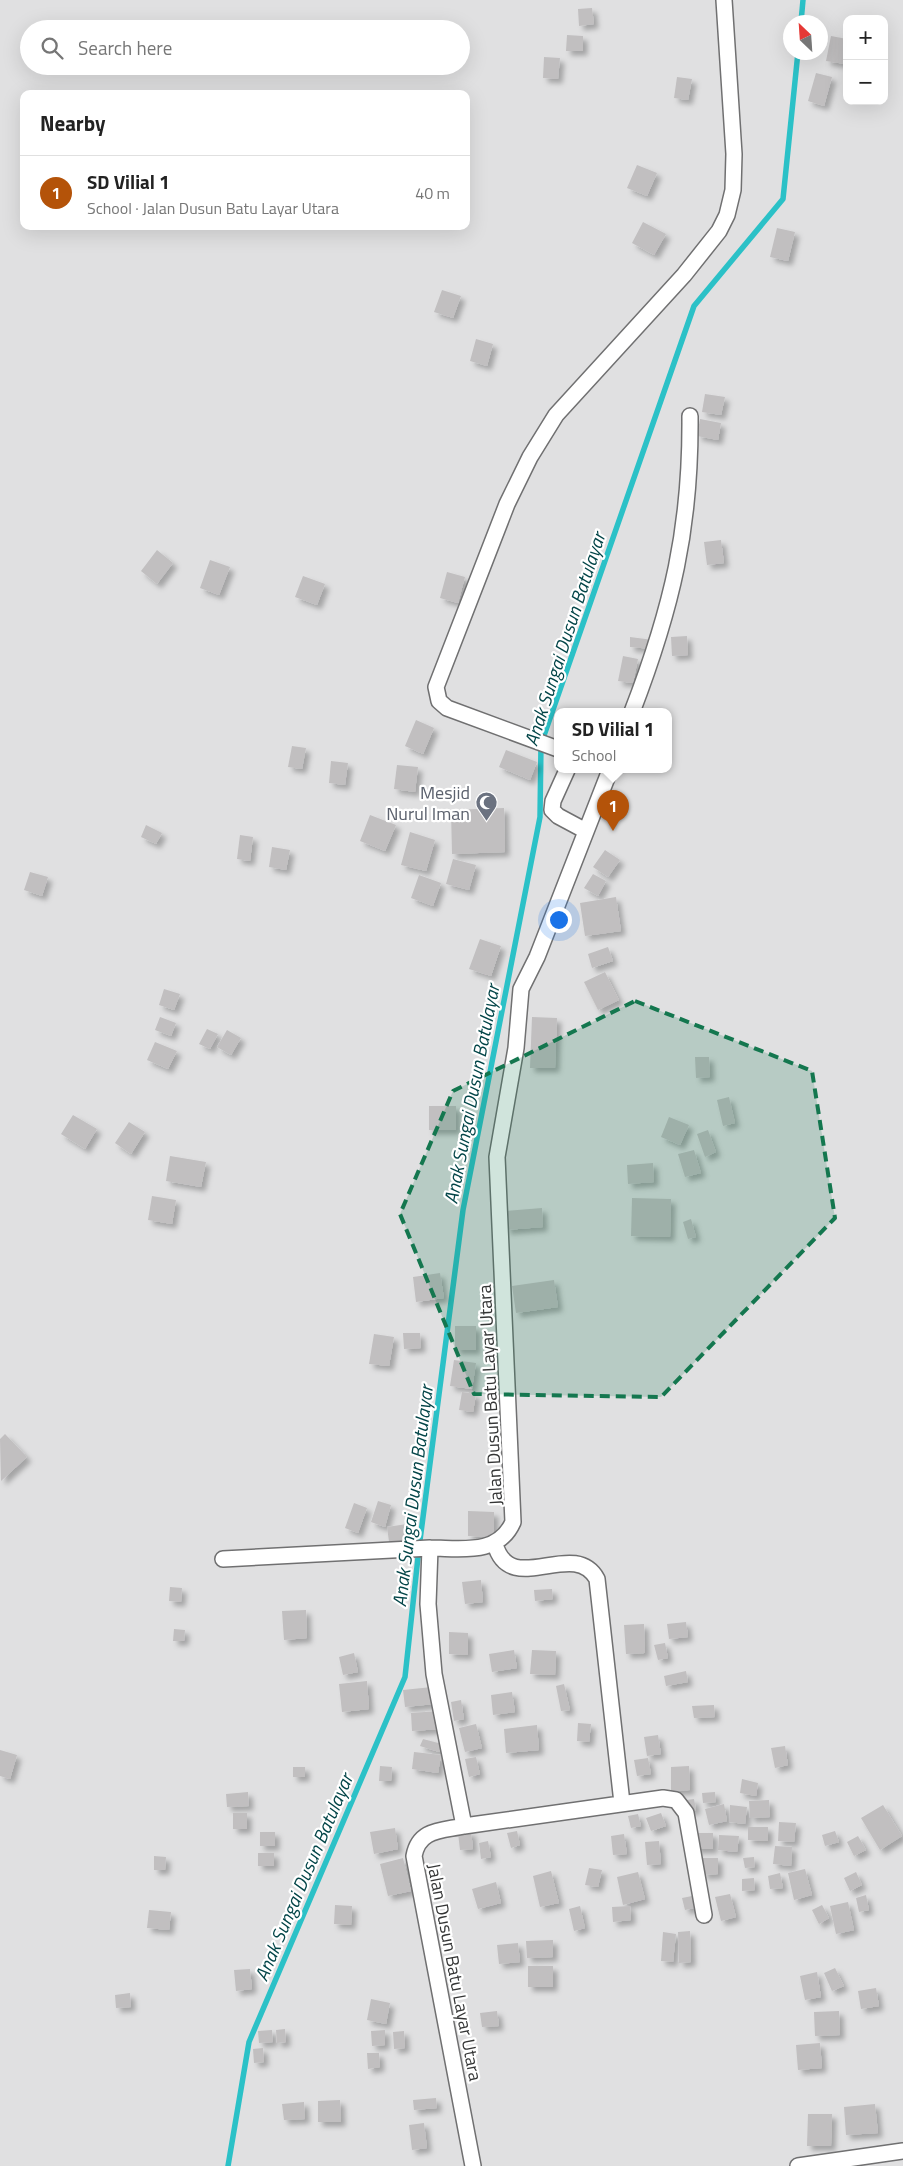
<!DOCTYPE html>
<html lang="en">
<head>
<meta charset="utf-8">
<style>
  body { margin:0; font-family:"Titillium Web",sans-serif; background:#f6f6f6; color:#222 }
  .controls { position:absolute; right:15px; top:15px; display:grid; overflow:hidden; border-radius:10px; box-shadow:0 5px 20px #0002 }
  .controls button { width:45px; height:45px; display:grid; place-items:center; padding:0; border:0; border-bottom:1px solid #e0e0e0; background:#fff; color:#222; font:25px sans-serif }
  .compass { position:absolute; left:783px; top:15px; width:45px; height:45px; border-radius:50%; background:#fff; box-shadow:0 5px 20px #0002; rotate:335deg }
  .you { position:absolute; left:558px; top:919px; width:18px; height:18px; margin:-12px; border:4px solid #fff; border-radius:50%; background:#1a73e8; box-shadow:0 0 0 8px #1a73e833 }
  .badge { display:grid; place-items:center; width:32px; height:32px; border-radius:50%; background:#b45309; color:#fff; font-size:16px; font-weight:700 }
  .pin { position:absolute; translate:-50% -41px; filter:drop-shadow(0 1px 2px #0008) }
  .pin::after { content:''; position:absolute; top:26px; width:18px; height:15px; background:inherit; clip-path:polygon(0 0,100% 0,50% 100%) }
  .popup { position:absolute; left:554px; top:708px; width:118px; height:65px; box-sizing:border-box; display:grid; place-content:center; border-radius:10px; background:#fff; filter:drop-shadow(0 1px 4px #0005); font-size:16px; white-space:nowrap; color:#767676 }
  .popup b { font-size:19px; color:#222 }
  .popup::after { content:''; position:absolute; left:50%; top:100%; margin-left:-10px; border:10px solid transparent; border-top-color:#fff }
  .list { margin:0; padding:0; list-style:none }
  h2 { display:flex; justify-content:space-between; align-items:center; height:65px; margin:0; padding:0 20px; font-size:21px }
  h2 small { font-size:16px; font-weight:400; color:#767676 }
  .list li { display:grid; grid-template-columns:32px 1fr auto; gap:15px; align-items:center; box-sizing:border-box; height:75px; padding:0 20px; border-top:1px solid #e0e0e0 }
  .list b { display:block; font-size:19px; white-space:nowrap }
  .list p { margin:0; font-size:16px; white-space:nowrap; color:#767676 }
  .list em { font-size:16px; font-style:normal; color:#767676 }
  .icon { flex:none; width:28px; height:28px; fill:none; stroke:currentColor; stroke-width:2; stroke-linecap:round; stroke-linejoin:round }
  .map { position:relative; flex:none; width:903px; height:2166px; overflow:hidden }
  .search { position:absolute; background:#fff; box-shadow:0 5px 20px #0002; left:20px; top:20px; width:450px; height:55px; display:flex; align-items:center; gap:12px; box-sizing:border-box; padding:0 18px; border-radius:28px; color:#767676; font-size:19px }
  .panel { position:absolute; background:#fff; box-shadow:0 5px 20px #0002; left:20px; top:90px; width:450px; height:140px; border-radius:10px }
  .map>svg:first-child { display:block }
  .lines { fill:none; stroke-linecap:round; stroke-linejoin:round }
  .stream { stroke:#2bc1c7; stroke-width:5.5 }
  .building { fill:#c1bfc0; filter:url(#shadow) }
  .minor-casing { stroke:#707071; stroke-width:18 }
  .minor { stroke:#fff; stroke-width:15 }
  .marked { fill:#14774f; fill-opacity:0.2; stroke:#14774f; stroke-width:4; stroke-dasharray:10 6; stroke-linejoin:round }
  .labels { text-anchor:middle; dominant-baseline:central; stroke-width:4.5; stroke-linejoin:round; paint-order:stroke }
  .worship-label { font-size:18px; fill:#5b616d; stroke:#fff; text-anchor:end }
  .street-label { font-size:18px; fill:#343535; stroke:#fff }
  .water-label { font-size:19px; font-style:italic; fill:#034548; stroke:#fff }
</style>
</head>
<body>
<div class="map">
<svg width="903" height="2166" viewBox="0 0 903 2166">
  <defs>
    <filter id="shadow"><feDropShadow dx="4.5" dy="4.5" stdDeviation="2.5" flood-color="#0004"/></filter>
  </defs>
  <rect width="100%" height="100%" fill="#e0e0e1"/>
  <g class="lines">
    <!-- stream -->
    <path class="stream" d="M801,22L803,0
      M228,2166L249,2042L405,1677L419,1548L463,1210L540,817L541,744L694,306L783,199L798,52"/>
  </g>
  <!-- building -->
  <path class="building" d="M592,8L594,24L579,26L578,9Z
    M567,35L583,36V51H566Z
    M831,36L847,39L845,64L826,61Z
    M544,57L560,58L558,79L543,78Z
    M816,73L832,77L824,106L808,101Z
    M677,77L692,79L688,100L674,98Z
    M637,165L657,173L647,196L627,188Z
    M643,222L666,234L654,255L632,243Z
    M777,228L795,232L788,261L770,257Z
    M442,290L461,296L453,318L434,312Z
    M476,339L493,344L487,366L470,361Z
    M705,394L725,397L721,415L702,412Z
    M700,419L721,423L718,440L697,436Z
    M721,540L724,563L707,565L704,542Z
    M157,550L173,563L157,584L141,571Z
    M210,560L230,567L219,595L200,588Z
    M447,572L465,577L458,603L440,598Z
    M303,576L325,584L317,605L295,597Z
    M687,636L688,655L672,656L671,637Z
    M630,637L653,640L652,649L630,647Z
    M623,656L638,659L633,683L618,681Z
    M416,720L434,728L423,754L405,746Z
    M292,746L306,748L302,769L288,767Z
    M506,750L537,762L530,780L499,767Z
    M331,761L348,763L345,785L329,783Z
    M397,765L418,767L415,792L394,789Z
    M504,808L505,852L452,854L451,810Z
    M370,815L396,825L385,851L360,841Z
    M146,825L162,833L156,844L141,837Z
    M410,832L435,840L426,871L401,865Z
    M240,835L253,837L250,861L237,859Z
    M272,847L290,850L286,870L269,867Z
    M605,850L620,860L608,877L593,867Z
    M453,859L476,865L469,890L446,884Z
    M30,872L48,877L42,896L24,890Z
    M593,874L606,881L598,896L584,888Z
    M419,875L441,883L433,906L411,898Z
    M616,897L621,931L585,936L580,903Z
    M480,939L501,946L491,976L469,969Z
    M608,947L613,961L592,968L588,954Z
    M605,972L619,1000L598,1010L584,982Z
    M164,989L180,994L174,1010L159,1005Z
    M160,1017L176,1023L171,1036L155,1030Z
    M532,1017L557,1018L555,1068H530Z
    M207,1029L218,1034L210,1049L199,1044Z
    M227,1030L241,1038L231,1055L217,1047Z
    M155,1042L177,1051L168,1069L147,1060Z
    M695,1057H709L710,1077L696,1078Z
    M729,1097L735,1123L723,1126L717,1100Z
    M429,1106H456V1130H429Z
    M73,1115L97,1129L85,1149L61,1134Z
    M669,1117L689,1125L680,1145L661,1137Z
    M129,1122L145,1132L131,1154L115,1143Z
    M708,1130L716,1152L705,1157L697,1134Z
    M694,1150L701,1173L685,1177L678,1154Z
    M170,1156L206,1162L201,1187L166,1181Z
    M653,1163L654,1182L628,1184L627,1165Z
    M152,1196L176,1200L172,1224L148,1220Z
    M632,1198L671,1199L670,1237L631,1236Z
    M542,1208L543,1227L506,1230L505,1211Z
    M691,1219L696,1237L688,1239L683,1222Z
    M440,1273L444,1298L416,1302L413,1277Z
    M554,1280L558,1307L516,1313L512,1286Z
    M455,1326H476V1350H455Z
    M403,1333H420L421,1348L404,1349Z
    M374,1334L394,1337L389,1366L369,1364Z
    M454,1360L476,1363L472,1389L450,1386Z
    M462,1392L476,1394L473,1412L459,1410Z
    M5,1434L27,1457L1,1481L0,1439Z
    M378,1501L391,1505L385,1527L371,1522Z
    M354,1503L367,1508L358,1533L345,1528Z
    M468,1511L494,1512V1537L468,1536Z
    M407,1524L410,1546L390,1549L387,1527Z
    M481,1580L483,1602L465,1604L462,1582Z
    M170,1587L182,1588L181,1602L169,1601Z
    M552,1589L553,1599L535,1601L534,1590Z
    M306,1610L307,1638L284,1640L282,1611Z
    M686,1622L688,1637L669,1639L667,1624Z
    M644,1624L645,1653L626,1654L624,1625Z
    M174,1629L185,1630L184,1641H173Z
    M449,1632L468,1633V1655L449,1654Z
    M665,1643L668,1658L658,1660L654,1645Z
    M514,1650L517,1668L492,1672L489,1654Z
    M532,1650L556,1651L555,1675L530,1674Z
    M354,1653L358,1672L343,1675L339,1657Z
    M686,1671L688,1682L666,1686L664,1676Z
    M367,1681L369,1709L342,1712L339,1684Z
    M564,1684L570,1710L561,1711L556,1686Z
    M432,1687L434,1704L405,1707L403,1690Z
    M512,1692L515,1712L493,1715L491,1695Z
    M461,1700L464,1719L454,1721L451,1702Z
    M714,1705L715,1717L694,1718L692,1706Z
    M439,1711L440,1729L412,1731L411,1713Z
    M578,1723L591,1724L589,1742L577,1741Z
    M476,1724L482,1748L465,1752L459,1728Z
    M537,1725L539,1750L506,1753L504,1729Z
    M658,1735L661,1754L647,1756L644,1737Z
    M423,1739L442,1744L439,1752L420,1746Z
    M785,1746L788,1765L775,1768L771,1748Z
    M0,1750L17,1755L10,1779L0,1776Z
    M414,1752L441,1755L438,1773L412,1769Z
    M476,1757L480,1774L469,1777L465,1759Z
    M648,1758L651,1774L637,1776L634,1760Z
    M380,1766L392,1767L391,1781H379Z
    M689,1766L690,1790L671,1791V1767Z
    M293,1767H305V1777H293Z
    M742,1779L758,1783L756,1796L740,1793Z
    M248,1792L249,1806L227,1807L226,1794Z
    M715,1792L716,1802L703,1803L702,1793Z
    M694,1799L696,1810L687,1811L686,1800Z
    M769,1800L770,1817L750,1818L749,1801Z
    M724,1804L727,1821L709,1825L705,1809Z
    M730,1805L747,1807L745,1824L729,1822Z
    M883,1805L902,1836L880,1850L861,1818Z
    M233,1813H247V1829H233Z
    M661,1813L666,1826L651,1831L646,1818Z
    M638,1814L641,1826L631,1828L628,1816Z
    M779,1822L796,1823L794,1842L778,1841Z
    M748,1827H768V1841L748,1840Z
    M395,1828L398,1849L374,1854L370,1832Z
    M471,1831L473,1849L460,1850L458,1833Z
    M517,1831L520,1845L511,1848L507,1833Z
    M835,1831L839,1842L825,1846L822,1835Z
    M260,1832H275V1846H260Z
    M694,1833H713V1849H694Z
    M624,1834L627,1854L613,1855L611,1836Z
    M719,1835L739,1836L737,1852L718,1850Z
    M858,1836L866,1850L854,1856L847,1842Z
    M488,1841L491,1857L481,1859L479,1843Z
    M659,1841L661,1864L647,1865L645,1842Z
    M775,1846L792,1847L791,1866L773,1864Z
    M258,1853H274V1866H258Z
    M154,1856L166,1857L165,1870H154Z
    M754,1857L755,1867L745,1868L743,1858Z
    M403,1858L411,1891L388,1896L380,1864Z
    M702,1858H718V1874L703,1875Z
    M589,1868L602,1870L598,1887L585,1885Z
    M805,1869L812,1895L794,1900L788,1873Z
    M551,1871L559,1903L540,1907L533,1876Z
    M638,1872L645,1899L623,1905L617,1877Z
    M856,1872L862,1885L850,1891L844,1878Z
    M780,1873L783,1888L770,1889L768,1876Z
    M754,1878L755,1890L742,1891V1879Z
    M496,1882L501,1903L478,1909L472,1889Z
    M730,1894L736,1917L721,1921L715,1897Z
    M866,1895L869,1910L859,1912L856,1898Z
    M692,1896L694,1908L685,1910L682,1898Z
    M848,1902L854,1930L836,1934L830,1906Z
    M335,1905L352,1906L351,1925L334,1924Z
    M822,1905L829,1918L819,1924L812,1910Z
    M580,1906L585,1928L574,1931L569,1909Z
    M630,1906L631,1920L613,1922L612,1907Z
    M149,1910L171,1912L169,1930L147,1928Z
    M690,1931L691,1962L679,1963L678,1932Z
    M663,1932L676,1934L673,1962L661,1961Z
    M553,1940V1957L527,1958L526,1941Z
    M518,1943L520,1962L499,1964L497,1945Z
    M528,1966H553V1987H528Z
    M835,1968L844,1986L832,1991L824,1973Z
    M250,1969L252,1989L236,1991L234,1970Z
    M817,1972L821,1997L805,2000L800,1976Z
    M876,1988L879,2006L861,2009L858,1991Z
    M130,1993L131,2007L116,2008L115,1995Z
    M371,1999L390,2003L386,2024L367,2020Z
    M497,2011L499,2026L482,2027L480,2013Z
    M839,2011L840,2035L815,2036L814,2012Z
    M285,2029L286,2042L277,2043L276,2030Z
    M272,2030L273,2042L259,2043L258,2031Z
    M385,2030V2045L372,2046L371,2031Z
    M404,2031L405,2048L394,2049L393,2032Z
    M820,2043L822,2068L798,2070L796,2045Z
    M263,2048L264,2062L254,2063L253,2049Z
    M367,2053H379L380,2067L368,2069Z
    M436,2098L437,2108L414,2110L413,2100Z
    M340,2100L341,2122H318V2101Z
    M304,2102L305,2119L284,2120L282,2104Z
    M875,2104L878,2133L846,2135L844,2107Z
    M808,2114H832L831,2146H807Z
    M424,2123L427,2148L412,2150L409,2125Z"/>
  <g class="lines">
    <defs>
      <path id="minor" d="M632,712C672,608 691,528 690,416
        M558,749L447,708L439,701L436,687L507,504L530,457L556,415L684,275L719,231L727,215L733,190L734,154L724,0
        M567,770L553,801L552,810L558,816L586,831
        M495,1544C510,1599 574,1537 597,1579L622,1803
        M223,1559L430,1548
        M464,1826L663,1798L676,1800L686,1813L704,1915
        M473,2166L414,1856C419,1829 441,1831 464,1826L434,1674L428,1604L430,1548C461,1548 498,1556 513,1522L497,1157L516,1048L521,989L537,957L610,770
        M798,2166L903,2151"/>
    </defs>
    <!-- minor casing -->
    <use href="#minor" class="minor-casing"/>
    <!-- minor -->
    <use href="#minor" class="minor"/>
  </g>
  <!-- marked area -->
  <path class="marked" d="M635,1001L812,1071L835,1218L661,1397L474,1394L400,1214L453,1091Z"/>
  <!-- icons -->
  <defs>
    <symbol id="mosque-pin" viewBox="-11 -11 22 30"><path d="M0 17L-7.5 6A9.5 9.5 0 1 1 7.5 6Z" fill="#6b7280" stroke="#fff"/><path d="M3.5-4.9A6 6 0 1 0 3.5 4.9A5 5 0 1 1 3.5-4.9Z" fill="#fff"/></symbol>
  </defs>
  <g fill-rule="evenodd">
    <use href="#mosque-pin" x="474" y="790" width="25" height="34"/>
  </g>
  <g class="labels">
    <!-- worship labels -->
    <g class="worship-label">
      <text x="470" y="792">Mesjid<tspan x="470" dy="21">Nurul Iman</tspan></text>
    </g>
    <!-- street labels -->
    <g class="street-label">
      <text transform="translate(490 1395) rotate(-93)">Jalan Dusun Batu Layar Utara</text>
      <text transform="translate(455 1972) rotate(79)">Jalan Dusun Batu Layar Utara</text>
    </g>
    <!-- water labels -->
    <g class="water-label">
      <text transform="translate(564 639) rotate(-72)">Anak Sungai Dusun Batulayar</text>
      <text transform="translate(471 1094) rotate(-79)">Anak Sungai Dusun Batulayar</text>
      <text transform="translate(412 1496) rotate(-83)">Anak Sungai Dusun Batulayar</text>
      <text transform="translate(303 1877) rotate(-67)">Anak Sungai Dusun Batulayar</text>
    </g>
  </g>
</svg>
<div class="controls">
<button>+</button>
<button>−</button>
</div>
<svg class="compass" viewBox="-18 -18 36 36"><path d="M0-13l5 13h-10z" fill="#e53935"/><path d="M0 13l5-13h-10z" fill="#767676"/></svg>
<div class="you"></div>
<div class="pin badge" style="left:613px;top:831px">1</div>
<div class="popup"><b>SD Vilial 1</b>School</div>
<div class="search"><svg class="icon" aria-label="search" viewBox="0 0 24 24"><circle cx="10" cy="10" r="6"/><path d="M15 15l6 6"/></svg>Search here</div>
<section class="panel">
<h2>Nearby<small></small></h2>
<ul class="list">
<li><span class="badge">1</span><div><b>SD Vilial 1</b><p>School · Jalan Dusun Batu Layar Utara</p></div><em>40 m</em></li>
</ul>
</section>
</div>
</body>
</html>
